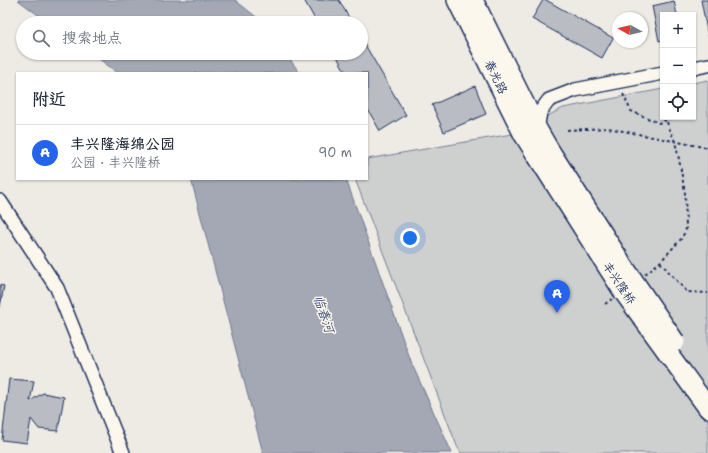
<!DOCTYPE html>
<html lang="zh">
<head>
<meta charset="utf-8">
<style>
  body { margin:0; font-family:"Shantell Sans","LXGW WenKai TC",sans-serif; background:#f2f2f3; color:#1f2937 }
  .controls { position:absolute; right:12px; top:12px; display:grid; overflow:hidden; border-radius:0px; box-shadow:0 1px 3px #0004 }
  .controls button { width:36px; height:36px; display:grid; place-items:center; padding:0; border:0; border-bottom:1px solid #e0e1e3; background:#fff; color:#1f2937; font:20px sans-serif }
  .compass { position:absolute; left:612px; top:12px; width:36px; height:36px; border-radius:50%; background:#fff; box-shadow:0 1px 3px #0004; rotate:278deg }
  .you { position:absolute; left:410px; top:238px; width:14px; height:14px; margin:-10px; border:3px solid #fff; border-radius:50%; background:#1a73e8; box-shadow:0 0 0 6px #1a73e833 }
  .badge { display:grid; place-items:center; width:26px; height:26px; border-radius:50%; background:#2563eb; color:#fff; font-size:13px; font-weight:700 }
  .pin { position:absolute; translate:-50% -33px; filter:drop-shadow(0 1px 2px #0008) }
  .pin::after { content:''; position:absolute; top:21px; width:14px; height:12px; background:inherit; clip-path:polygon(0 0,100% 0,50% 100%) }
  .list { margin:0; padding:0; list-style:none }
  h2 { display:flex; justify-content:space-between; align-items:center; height:52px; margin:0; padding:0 16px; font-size:17px }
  h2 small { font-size:13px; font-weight:400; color:#747a83 }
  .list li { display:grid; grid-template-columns:26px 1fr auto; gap:12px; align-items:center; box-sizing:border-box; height:56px; padding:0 16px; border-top:1px solid #e0e1e3 }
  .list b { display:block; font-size:15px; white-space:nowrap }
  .list p { margin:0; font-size:13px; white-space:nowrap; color:#747a83 }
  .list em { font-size:13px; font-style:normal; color:#747a83 }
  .icon { flex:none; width:22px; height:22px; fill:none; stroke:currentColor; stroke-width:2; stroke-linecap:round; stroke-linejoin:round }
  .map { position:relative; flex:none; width:708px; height:453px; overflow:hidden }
  .search { position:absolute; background:#fff; box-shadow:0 1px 3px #0004; left:16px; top:16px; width:352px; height:44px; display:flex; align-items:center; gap:10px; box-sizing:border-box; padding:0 14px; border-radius:22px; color:#747a83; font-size:15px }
  .panel { position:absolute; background:#fff; box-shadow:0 1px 3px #0004; left:16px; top:72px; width:352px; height:108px; border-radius:0px }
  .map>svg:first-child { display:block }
  .green { fill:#cecfcf; stroke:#747f96 }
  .water { fill:#a3a8b4; stroke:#6d7892 }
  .building { fill:#b9bcc3; stroke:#1b2f5e }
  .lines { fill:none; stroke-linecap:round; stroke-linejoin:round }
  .minor-casing { stroke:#1b2f5e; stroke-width:16 }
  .secondary-casing { stroke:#1b2f5e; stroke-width:22 }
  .path { stroke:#1b2f5e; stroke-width:2; stroke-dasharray:3 3; stroke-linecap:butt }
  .minor { stroke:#fbf7ec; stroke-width:13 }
  .secondary { stroke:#fbf7ec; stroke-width:19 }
  .secondary-bridge-casing { stroke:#1b2f5e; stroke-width:22; stroke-linecap:butt }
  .secondary-bridge { stroke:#fbf7ec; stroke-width:19 }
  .labels { text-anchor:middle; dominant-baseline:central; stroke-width:3; stroke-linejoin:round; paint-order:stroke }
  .street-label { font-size:12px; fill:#1b2f5e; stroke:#fbf7ec }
  .water-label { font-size:13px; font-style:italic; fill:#445378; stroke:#fbf7ec }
</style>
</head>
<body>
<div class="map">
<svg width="708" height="453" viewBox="0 0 708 453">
  <rect width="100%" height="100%" fill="#eeebe4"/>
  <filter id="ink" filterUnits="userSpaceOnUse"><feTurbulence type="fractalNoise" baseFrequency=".025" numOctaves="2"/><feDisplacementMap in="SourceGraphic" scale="8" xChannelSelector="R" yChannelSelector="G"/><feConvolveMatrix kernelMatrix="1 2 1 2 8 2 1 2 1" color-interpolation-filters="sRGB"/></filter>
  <g filter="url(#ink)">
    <!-- green -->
    <path class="green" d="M708,80V453H461L457,446L355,179H367V159L512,134L563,108L663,89V117H693V83Z"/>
    <!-- water -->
    <path class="water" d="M18,0H235L260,20L262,23H49Z
      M91,53H285L300,73H118Z
      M191,179H346L411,362L452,453H263Z"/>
    <!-- building -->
    <path class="building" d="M304,0H339L352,23H317Z
      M543,0H546L613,38L602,58L532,19Z
      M701,0H708V36Z
      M674,1L677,15H663V40L659,41L652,6Z
      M361,38L406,115L380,131L367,108V73H346L335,53H361Z
      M475,86L486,114L444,132L432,105Z
      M0,285L4,286L0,307Z
      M9,379L34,381L30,401L43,393L64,397L58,431L39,429L31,419L27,443L2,440Z"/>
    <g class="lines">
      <defs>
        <path id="minor" d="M693,68L708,65
          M537,129L540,112L549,100L575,90L663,73
          M0,201L57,288L123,453"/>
        <path id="secondary" d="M457,0L524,135L536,154
          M473,0L537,129L548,148
          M668,353L708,408"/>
      </defs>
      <!-- minor casing -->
      <use href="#minor" class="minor-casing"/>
      <!-- secondary casing -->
      <use href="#secondary" class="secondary-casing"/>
      <!-- path -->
      <path class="path" d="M623,94L631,111L659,123L674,117
        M567,130L608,128L708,148
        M660,262L687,292L708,293
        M645,274L660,262L682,238L686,229L685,193L679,159L675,142L666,120
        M605,304L612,299"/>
      <!-- minor -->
      <use href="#minor" class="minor"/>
      <!-- secondary -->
      <use href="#secondary" class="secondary"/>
      <defs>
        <path id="secondary-bridge" d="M548,148L622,264L675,342
          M536,154L623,291L668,353"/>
      </defs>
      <!-- secondary-bridge casing -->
      <use href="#secondary-bridge" class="secondary-bridge-casing"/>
      <!-- secondary-bridge -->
      <use href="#secondary-bridge" class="secondary-bridge"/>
    </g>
  </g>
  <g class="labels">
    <!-- street labels -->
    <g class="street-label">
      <text transform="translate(496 77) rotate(64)">春光路</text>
      <text transform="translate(619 283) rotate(56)">丰兴隆桥</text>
    </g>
    <!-- water labels -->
    <g class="water-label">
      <text transform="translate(324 314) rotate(71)">临春河</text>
    </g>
  </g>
</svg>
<div class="controls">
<button>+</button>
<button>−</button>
<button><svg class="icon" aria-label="locate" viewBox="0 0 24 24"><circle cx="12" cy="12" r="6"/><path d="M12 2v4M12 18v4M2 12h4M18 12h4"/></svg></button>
</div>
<svg class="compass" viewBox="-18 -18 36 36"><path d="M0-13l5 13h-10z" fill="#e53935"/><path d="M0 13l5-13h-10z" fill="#747a83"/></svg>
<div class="you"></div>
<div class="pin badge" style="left:557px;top:313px">A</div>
<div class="search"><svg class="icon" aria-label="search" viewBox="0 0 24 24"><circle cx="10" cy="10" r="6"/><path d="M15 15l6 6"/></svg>搜索地点</div>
<section class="panel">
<h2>附近<small></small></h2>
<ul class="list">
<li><span class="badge">A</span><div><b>丰兴隆海绵公园</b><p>公园 · 丰兴隆桥</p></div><em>90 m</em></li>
</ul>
</section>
</div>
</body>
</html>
